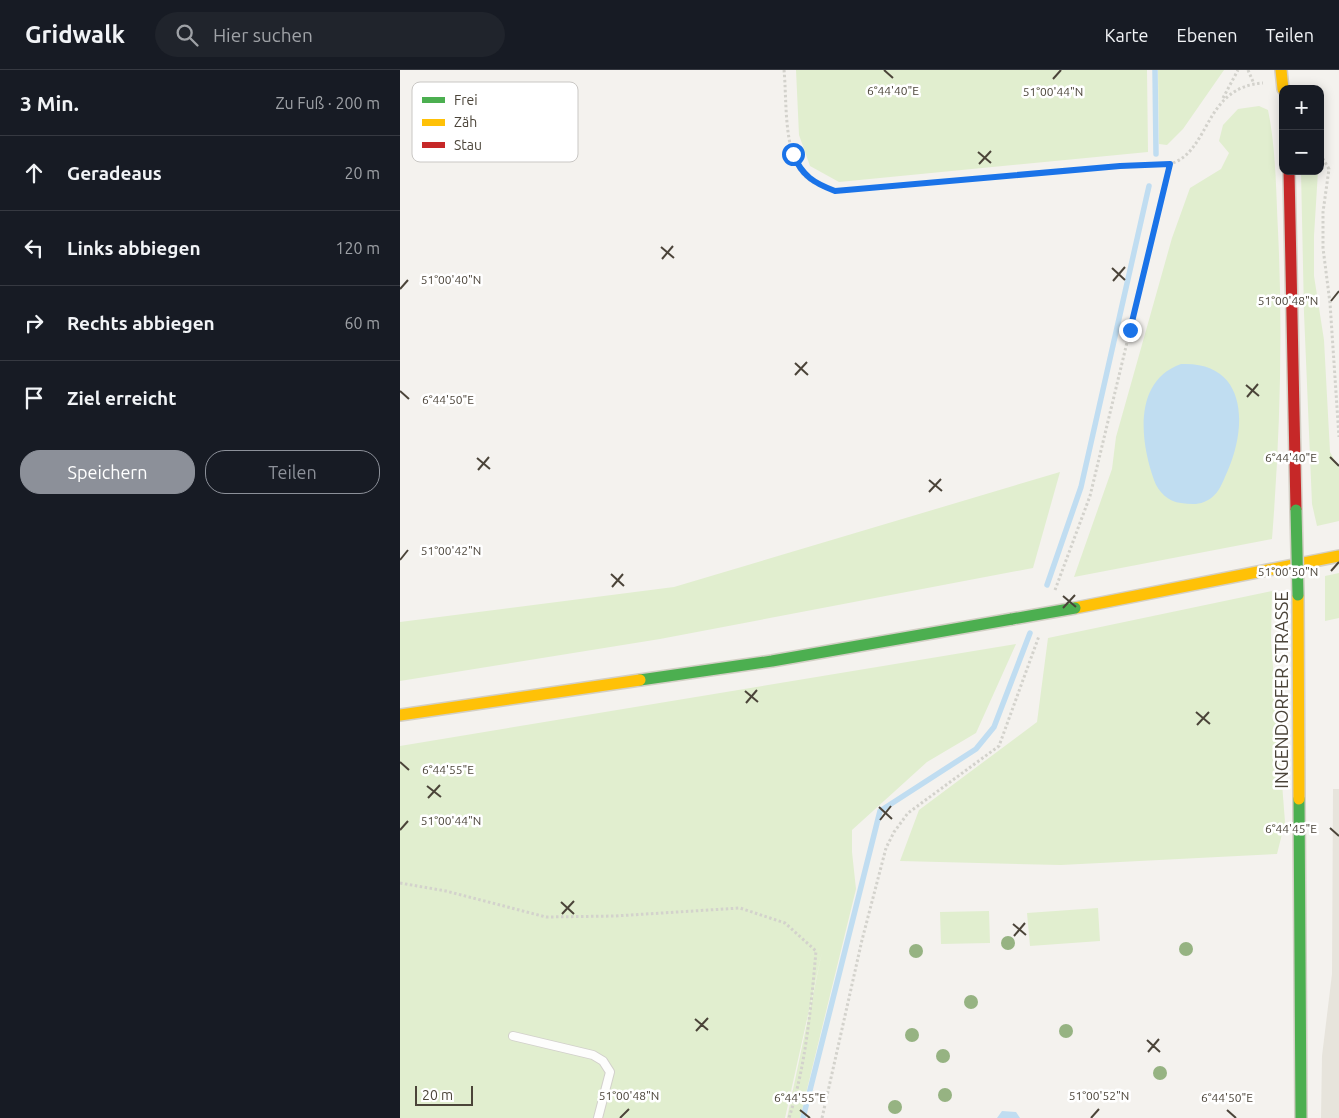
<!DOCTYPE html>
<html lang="de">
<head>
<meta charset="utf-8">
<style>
  body { margin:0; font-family:Ubuntu,sans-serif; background:#20242c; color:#f1f3f6 }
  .controls { position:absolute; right:15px; top:15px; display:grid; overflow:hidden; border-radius:10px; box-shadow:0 2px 12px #0003 }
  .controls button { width:45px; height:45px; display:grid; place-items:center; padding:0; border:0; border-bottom:1px solid #363941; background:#171b24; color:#f1f3f6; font:25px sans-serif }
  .scale { position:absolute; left:15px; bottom:12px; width:58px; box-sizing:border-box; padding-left:5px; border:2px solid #4b4439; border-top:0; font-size:14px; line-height:18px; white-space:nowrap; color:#4b4439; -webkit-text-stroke:4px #fff; paint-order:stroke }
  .stop { position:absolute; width:15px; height:15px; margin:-11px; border:4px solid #1a73e8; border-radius:50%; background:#fff }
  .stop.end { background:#1a73e8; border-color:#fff; box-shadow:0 1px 5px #0008 }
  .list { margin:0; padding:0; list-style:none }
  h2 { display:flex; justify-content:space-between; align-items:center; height:65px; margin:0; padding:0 20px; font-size:21px }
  h2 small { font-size:16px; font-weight:400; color:#9ea1a6 }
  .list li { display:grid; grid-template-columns:32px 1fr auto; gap:15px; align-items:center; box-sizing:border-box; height:75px; padding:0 20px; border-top:1px solid #363941 }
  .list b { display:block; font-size:19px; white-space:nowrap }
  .list em { font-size:16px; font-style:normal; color:#9ea1a6 }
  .actions { display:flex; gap:10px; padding:15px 20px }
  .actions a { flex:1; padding:11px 0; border:1px solid #8c9099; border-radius:20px; text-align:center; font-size:18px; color:#8c9099 }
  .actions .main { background:#8c9099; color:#fff }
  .icon { flex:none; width:28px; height:28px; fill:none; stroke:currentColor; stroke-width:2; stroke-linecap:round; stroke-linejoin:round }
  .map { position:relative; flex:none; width:939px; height:1048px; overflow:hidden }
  header { display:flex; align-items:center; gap:30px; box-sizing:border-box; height:70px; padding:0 25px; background:#171b24; border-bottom:1px solid #363941 }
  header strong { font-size:24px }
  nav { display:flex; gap:28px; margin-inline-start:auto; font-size:18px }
  .search { width:350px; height:45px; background:#20242c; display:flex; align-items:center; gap:12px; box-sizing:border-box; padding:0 18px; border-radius:28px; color:#9ea1a6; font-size:19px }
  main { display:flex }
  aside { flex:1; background:#171b24 }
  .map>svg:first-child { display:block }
  .residential { fill:#e7e4dc }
  .green { fill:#e1eecf }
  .water { fill:#c0ddf1 }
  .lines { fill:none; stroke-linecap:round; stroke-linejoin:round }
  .stream { stroke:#c0ddf1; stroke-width:5.5 }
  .lane-casing { stroke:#d2d0cb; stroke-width:10 }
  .fast-casing { stroke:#d3cfc5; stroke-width:14 }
  .slow-casing { stroke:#d3cfc5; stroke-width:14 }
  .jam-casing { stroke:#d3cfc5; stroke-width:14 }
  .path { stroke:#d3d2cc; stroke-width:3; stroke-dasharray:2.5 2.5; stroke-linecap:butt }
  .lane { stroke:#fdfdfc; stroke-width:8 }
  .fast { stroke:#4caf50; stroke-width:11 }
  .slow { stroke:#ffc107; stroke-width:11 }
  .jam { stroke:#c62828; stroke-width:11 }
  .fast-bridge-casing { stroke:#d3cfc5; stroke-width:14; stroke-linecap:butt }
  .fast-bridge { stroke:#4caf50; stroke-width:11 }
  .tree { fill:#96b382 }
  .route { stroke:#1a73e8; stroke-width:6 }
  .ticks { fill:none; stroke:#4b4439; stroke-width:2 }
  .labels { text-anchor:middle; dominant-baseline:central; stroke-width:5; stroke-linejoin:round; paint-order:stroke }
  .street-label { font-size:18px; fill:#4b4439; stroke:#fff }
  .key { fill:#fff; stroke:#c9c7c4; stroke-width:1 }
  .key-label { font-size:14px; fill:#4b4439 }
  .ticks-label { font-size:12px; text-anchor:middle; fill:#4b4439; stroke:#fff; stroke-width:5; stroke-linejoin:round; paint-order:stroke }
</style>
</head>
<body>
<header>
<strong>Gridwalk</strong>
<div class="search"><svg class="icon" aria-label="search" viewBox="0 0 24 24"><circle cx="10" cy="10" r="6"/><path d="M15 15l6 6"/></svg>Hier suchen</div>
<nav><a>Karte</a><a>Ebenen</a><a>Teilen</a></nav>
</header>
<main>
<aside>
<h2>3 Min.<small>Zu Fuß · 200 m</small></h2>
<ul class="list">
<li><svg class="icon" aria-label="ahead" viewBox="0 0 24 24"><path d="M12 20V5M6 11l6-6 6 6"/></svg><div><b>Geradeaus</b></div><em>20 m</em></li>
<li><svg class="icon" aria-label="left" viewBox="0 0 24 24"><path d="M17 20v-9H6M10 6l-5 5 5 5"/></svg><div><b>Links abbiegen</b></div><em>120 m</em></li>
<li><svg class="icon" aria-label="right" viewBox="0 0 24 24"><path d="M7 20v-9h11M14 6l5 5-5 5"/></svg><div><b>Rechts abbiegen</b></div><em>60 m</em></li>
<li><svg class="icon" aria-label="arrive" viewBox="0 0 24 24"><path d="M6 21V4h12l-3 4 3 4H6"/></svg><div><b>Ziel erreicht</b></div></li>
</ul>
<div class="actions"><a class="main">Speichern</a><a>Teilen</a></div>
</aside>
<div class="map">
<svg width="939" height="1048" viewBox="0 0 939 1048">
  <rect width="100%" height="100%" fill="#f4f2ee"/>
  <!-- residential -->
  <path class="residential" d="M933,719H939V1048H921L922,986L932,904Z"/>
  <!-- green -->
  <path class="green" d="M396,0H747L748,82L439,112L410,96L399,65Z
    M758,0H824L783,59L767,75L759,74Z
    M859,36L868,40C876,79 876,120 878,161C883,263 880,366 872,469L674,507L712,399L716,367L772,168L790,118L821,99L829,83L819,71L823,55L838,39Z
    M901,101H918L914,166V206L924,270L930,382L939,398V451L917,456L912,434L904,243Z
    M660,402L633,498L260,569L0,611V552L274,517Z
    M939,503V548L925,551V506Z
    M872,521L871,571L885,752L877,784L661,795L500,791L519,740L637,652L648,568Z
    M616,574L576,663L527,692L452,760V782L456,819L400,1048H387L422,882L385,1048H0V676Z
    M698,838L700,871L630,876L627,843Z
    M589,841L590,873L541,874L540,842Z"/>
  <!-- water -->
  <path class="water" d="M781,294C846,291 848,354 828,400C822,413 819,426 804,432C797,435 789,434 781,433C769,432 758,422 754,410C740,371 733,311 781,294Z
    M602,1041L616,1042L620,1048H597Z"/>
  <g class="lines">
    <!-- stream -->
    <path class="stream" d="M755,0L756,84
      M647,515L681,417L749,116
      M403,1048L480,741L576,679L594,657L630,563"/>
    <defs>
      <path id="lane" d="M113,966L193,985L203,991L210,1002L198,1048"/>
      <path id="fast" d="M240,610L372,591L612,549
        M899,729L901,1048"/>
      <path id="slow" d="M881,0L883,19
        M898,525L899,729
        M675,538L939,486
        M0,645L240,610"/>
      <path id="jam" d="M889,101L896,440"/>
    </defs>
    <!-- lane casing -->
    <use href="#lane" class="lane-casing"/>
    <!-- fast casing -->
    <use href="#fast" class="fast-casing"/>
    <!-- slow casing -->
    <use href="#slow" class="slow-casing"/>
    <!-- jam casing -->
    <use href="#jam" class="jam-casing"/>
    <!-- path -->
    <path class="path" d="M384,0C387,29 383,83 404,105C412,114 424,117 435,121L720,96L770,94
      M848,0L854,14
      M823,28L838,0
      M920,84L929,99L923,142V178L930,233L939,367
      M655,520L690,426L770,94C811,82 803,17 863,13
      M0,813L46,821L146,847L215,846L340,838L385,853L416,881C411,937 406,995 389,1048
      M422,1048L462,870L486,778L494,762L508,743L599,676L639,566"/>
    <!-- lane -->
    <use href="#lane" class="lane"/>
    <!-- fast -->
    <use href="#fast" class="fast"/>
    <!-- slow -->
    <use href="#slow" class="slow"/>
    <!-- jam -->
    <use href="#jam" class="jam"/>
    <defs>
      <path id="fast-bridge" d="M896,440L898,525
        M612,549L675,538"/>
    </defs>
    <!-- fast-bridge casing -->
    <use href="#fast-bridge" class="fast-bridge-casing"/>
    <!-- fast-bridge -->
    <use href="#fast-bridge" class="fast-bridge"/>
  </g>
  <!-- trees -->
  <g class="tree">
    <circle cx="608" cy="873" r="7"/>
    <circle cx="786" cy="879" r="7"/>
    <circle cx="516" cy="881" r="7"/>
    <circle cx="571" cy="932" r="7"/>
    <circle cx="666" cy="961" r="7"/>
    <circle cx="512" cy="965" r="7"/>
    <circle cx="543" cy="986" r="7"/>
    <circle cx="760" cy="1003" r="7"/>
    <circle cx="545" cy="1025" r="7"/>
    <circle cx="495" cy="1037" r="7"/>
  </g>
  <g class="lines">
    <!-- route -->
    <path class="route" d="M393,84C402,106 414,113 435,121L720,96L770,94L730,260"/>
  </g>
  <!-- ticks -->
  <path class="ticks" d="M484,0L493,8M653,9L661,0M578,82L591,93M579,94L591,81M261,177L274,188M262,189L273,176M712,198L725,210M713,211L725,197M0,219L8,210M931,231L939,221M395,293L408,305M395,305L407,292M846,315L859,326M0,321L9,329M847,327L858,314M930,387L939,396M77,388L90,399M78,400L89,387M529,410L542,421M529,422L541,409M0,490L8,480M931,501L939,492M211,504L224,516M212,517L223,504M663,526L676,537M663,538L675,525M345,621L358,632M346,633L357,620M796,642L810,654M797,655L809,642M0,692L9,700M27,716L41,727M28,728L40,715M479,737L492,749M480,750L491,736M930,758L939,766M0,760L8,751M161,832L174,844M162,844L174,831M613,854L626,865M614,866L625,853M295,949L308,960M296,961L308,948M747,970L760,982M748,982L759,969M400,1040L410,1048M827,1040L836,1048M220,1048L229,1039M691,1048L699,1039"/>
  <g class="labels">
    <!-- street labels -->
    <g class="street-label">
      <text transform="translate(881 620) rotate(-90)">INGENDORFER STRASSE</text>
    </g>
  </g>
  <!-- legend -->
  <rect x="12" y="12" width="166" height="80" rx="8" class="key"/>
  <rect x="22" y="27" width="23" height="6" fill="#4caf50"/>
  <rect x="22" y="49" width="23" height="7" fill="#ffc107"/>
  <rect x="22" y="72" width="23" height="6" fill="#c62828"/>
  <g class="key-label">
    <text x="54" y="35">Frei</text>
    <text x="54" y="57">Zäh</text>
    <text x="54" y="80">Stau</text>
  </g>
  <g class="ticks-label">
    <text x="493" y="25">6°44'40"E</text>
    <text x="653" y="26">51°00'44"N</text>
    <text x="51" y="214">51°00'40"N</text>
    <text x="888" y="235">51°00'48"N</text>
    <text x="48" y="334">6°44'50"E</text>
    <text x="891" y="392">6°44'40"E</text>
    <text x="51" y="485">51°00'42"N</text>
    <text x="888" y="506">51°00'50"N</text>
    <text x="48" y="704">6°44'55"E</text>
    <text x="51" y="755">51°00'44"N</text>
    <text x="891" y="763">6°44'45"E</text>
    <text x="229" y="1030">51°00'48"N</text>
    <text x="699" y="1030">51°00'52"N</text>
    <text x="400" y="1032">6°44'55"E</text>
    <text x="827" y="1032">6°44'50"E</text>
  </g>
</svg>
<div class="controls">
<button>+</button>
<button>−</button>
</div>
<div class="scale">20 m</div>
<div class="stop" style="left:393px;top:84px"></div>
<div class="stop end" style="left:730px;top:260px"></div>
</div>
</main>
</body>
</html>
